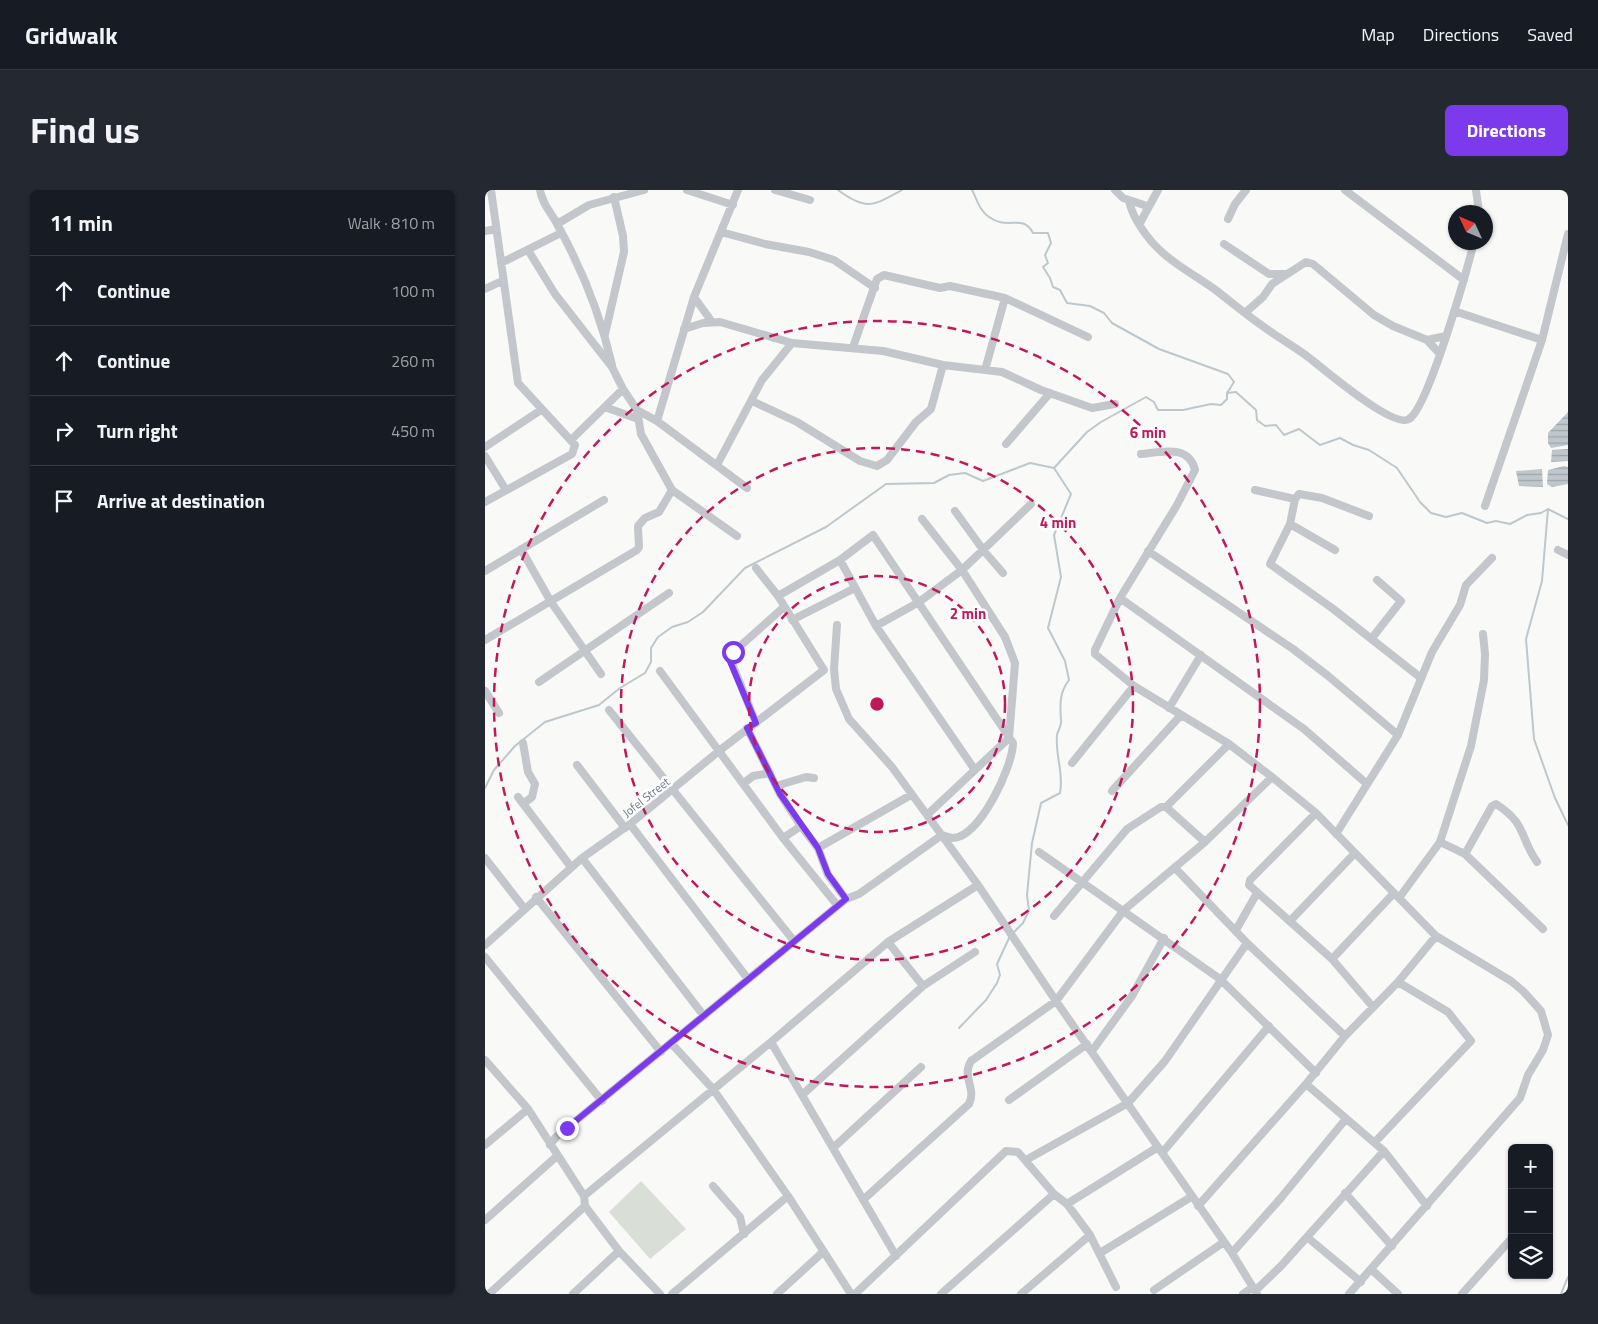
<!DOCTYPE html>
<html lang="en">
<head>
<meta charset="utf-8">
<style>
  body { margin:0; font-family:"Titillium Web",sans-serif; background:#242831; color:#f1f3f6 }
  .controls { position:absolute; right:15px; bottom:15px; display:grid; overflow:hidden; border-radius:8px; box-shadow:0 1px 4px #0004 }
  .controls button { width:45px; height:45px; display:grid; place-items:center; padding:0; border:0; border-bottom:1px solid #363941; background:#171b24; color:#f1f3f6; font:25px sans-serif }
  .compass { position:absolute; left:963px; top:15px; width:45px; height:45px; border-radius:50%; background:#171b24; box-shadow:0 1px 4px #0004; rotate:314deg }
  .stop { position:absolute; width:15px; height:15px; margin:-11px; border:4px solid #7c3aed; border-radius:50%; background:#fff }
  .stop.end { background:#7c3aed; border-color:#fff; box-shadow:0 1px 5px #0008 }
  .list { margin:0; padding:0; list-style:none }
  h2 { display:flex; justify-content:space-between; align-items:center; height:65px; margin:0; padding:0 20px; font-size:21px }
  h2 small { font-size:16px; font-weight:400; color:#9ea1a6 }
  .list li { display:grid; grid-template-columns:32px 1fr auto; gap:15px; align-items:center; box-sizing:border-box; height:70px; padding:0 20px; border-top:1px solid #363941 }
  .list b { display:block; font-size:19px; white-space:nowrap }
  .list em { font-size:16px; font-style:normal; color:#9ea1a6 }
  .icon { flex:none; width:28px; height:28px; fill:none; stroke:currentColor; stroke-width:2; stroke-linecap:round; stroke-linejoin:round }
  .map { position:relative; flex:none; width:1083px; height:1104px; overflow:hidden; border-radius:8px }
  header { display:flex; align-items:center; gap:30px; box-sizing:border-box; height:70px; padding:0 25px; background:#171b24; border-bottom:1px solid #363941 }
  header strong { font-size:24px }
  nav { display:flex; gap:28px; margin-inline-start:auto; font-size:18px }
  .intro { display:flex; align-items:center; justify-content:space-between; box-sizing:border-box; height:120px; padding:0 30px }
  h1 { margin:0; font-size:35px }
  .button { padding:12px 22px; border-radius:8px; background:#7c3aed; color:#fff; font-size:18px; font-weight:700 }
  main { display:flex; gap:30px; padding:0 30px }
  aside { flex:1; background:#171b24; border-radius:8px; box-shadow:0 1px 4px #0004 }
  .map>svg:first-child { display:block }
  .garden { fill:#d9dfd6 }
  .water { fill:url(#water-rules) }
  .lines { fill:none; stroke-linecap:round; stroke-linejoin:round }
  .stream { stroke:#bdc7cc; stroke-width:2 }
  .minor { stroke:#c3c6cb; stroke-width:8 }
  .route { stroke:#7c3aed; stroke-width:6 }
  .ring { fill:none; stroke:#c2185b; stroke-width:2.5; stroke-dasharray:9 6 }
  .labels { text-anchor:middle; dominant-baseline:central; stroke-width:5; stroke-linejoin:round; paint-order:stroke }
  .street-label { font-size:12px; fill:#697888; stroke:#fff }
  .centre { fill:#c2185b; stroke:#fff; stroke-width:2.5 }
  .ring-label { font-size:15px; text-anchor:middle; font-weight:bold; fill:#c2185b; stroke:#fff; stroke-width:5; stroke-linejoin:round; paint-order:stroke }
</style>
</head>
<body>
<header>
<strong>Gridwalk</strong>
<nav><a>Map</a><a>Directions</a><a>Saved</a></nav>
</header>
<div class="intro"><h1>Find us</h1><a class="button">Directions</a></div>
<main>
<aside>
<h2>11 min<small>Walk · 810 m</small></h2>
<ul class="list">
<li><svg class="icon" aria-label="ahead" viewBox="0 0 24 24"><path d="M12 20V5M6 11l6-6 6 6"/></svg><div><b>Continue</b></div><em>100 m</em></li>
<li><svg class="icon" aria-label="ahead" viewBox="0 0 24 24"><path d="M12 20V5M6 11l6-6 6 6"/></svg><div><b>Continue</b></div><em>260 m</em></li>
<li><svg class="icon" aria-label="right" viewBox="0 0 24 24"><path d="M7 20v-9h11M14 6l5 5-5 5"/></svg><div><b>Turn right</b></div><em>450 m</em></li>
<li><svg class="icon" aria-label="arrive" viewBox="0 0 24 24"><path d="M6 21V4h12l-3 4 3 4H6"/></svg><div><b>Arrive at destination</b></div></li>
</ul>
</aside>
<div class="map">
<svg width="1083" height="1104" viewBox="0 0 1083 1104">
  <defs>
    <pattern id="water-rules" width="6" height="5" patternUnits="userSpaceOnUse" patternTransform="scale(1.25)"><rect width="6" height="5" fill="#bdc7cc"/><path d="M0 2.5h6" fill="none" stroke="#9ea6ab"/></pattern>
  </defs>
  <rect width="100%" height="100%" fill="#f9faf7"/>
  <!-- garden -->
  <path class="garden" d="M156,991L201,1039L165,1069L124,1022Z"/>
  <!-- water -->
  <path class="water" d="M1083,222V255L1066,258L1063,253V243Z
    M1083,259V271L1066,272L1067,260Z
    M1079,276L1083,277V294L1067,297L1062,294L1063,280Z
    M1057,279L1058,297L1034,296L1031,281Z"/>
  <g class="lines">
    <!-- stream -->
    <path class="stream" d="M353,0C381,21 388,16 417,0
      M487,0C492,9 494,20 504,27C523,41 538,23 548,43H563L566,53L560,65L563,73L558,77L565,88L568,97L575,100L582,113L605,116L619,123L627,133L674,159L743,184L749,192L742,203V209L736,215L726,214L698,220H673L669,212L661,207L616,232L602,242L569,278
      M742,203L751,202L771,220L772,230L780,236L791,235L799,245L814,239L835,255L855,248L868,255L884,260L912,278L935,312L946,323L961,327L977,323L1002,333L1011,331L1025,334L1042,325L1056,323L1063,319L1083,329
      M1063,319L1057,391L1041,449L1049,549L1070,608L1083,635
      M0,598L9,580L30,556L60,532L114,515L135,498L160,483L166,472V458L173,447L187,437L203,432L218,422L260,378L341,337L401,294L449,293L464,285L480,283L498,291L545,273L569,278L586,304L569,345L576,387L563,438L580,471L584,490C574,503 575,515 576,530C577,536 573,540 572,545C570,565 579,584 575,603L556,613L547,653L542,705L544,721L538,733L528,743
      M474,838L501,810L512,793L515,785L512,774L525,746
      M1076,1104L1083,1087"/>
    <!-- minor -->
    <path class="minor" d="M55,0C57,14 66,22 72,34C96,77 116,127 127,175
      M202,0L248,15
      M290,0L325,10
      M630,0L638,8L662,16
      M860,0L979,90
      M991,0L994,22
      M644,11C647,25 657,40 666,51C684,72 710,85 732,101C751,116 769,131 789,144C802,153 815,160 827,170C841,181 909,239 924,229C943,218 982,80 989,52
      M743,29L750,14L761,0
      M655,33L673,0
      M72,34L104,15L159,0
      M0,41L11,39
      M236,42L280,54L324,62L349,70L390,98
      M739,54L784,84H801
      M43,60L70,104L127,177L138,199L152,220L172,231L262,298
      M16,73L76,43
      M0,99L17,91
      M209,107L227,132
      M969,121L1057,150
      M761,122L778,107L787,94L821,72L828,74L889,125L908,136L942,150L955,164
      M199,139L218,133L235,132L307,153
      M120,144L139,62L138,46L129,7
      M942,150L961,146
      M368,157L392,89L399,85L455,98L465,96L520,108L603,147
      M500,180L520,108
      M267,211L312,232L375,271L392,276L402,270L431,232L446,219L458,175
      M120,217L153,229
      M152,220L156,244L187,300L252,346
      M172,231L209,107L253,0
      M86,250L138,199
      M521,254L565,203
      M0,257L56,220
      M656,264C676,262 704,254 710,280L692,315L635,408L610,460V464L649,496L744,554L787,587L831,623L951,746L1026,791L1038,801L1056,821L1063,845L1058,860L1043,885L1035,908L864,1104
      M0,266L21,300
      M232,275L277,190L307,153L398,161L458,175L517,182L556,200L607,218L630,214
      M770,300L810,309
      M0,312L87,264L90,255L33,193L6,0
      M1000,316L1057,150L1083,44
      M470,321L499,361L518,383
      M884,326L837,308L814,304L810,309L805,334L785,374L847,418L936,488
      M437,329L477,380L520,447L530,473L524,548L442,625
      M805,334L850,360
      M36,359L66,412L116,484
      M1073,360L1083,365
      M663,361L808,459L842,485L913,545
      M355,370L391,436L490,580
      M0,381L119,310
      M635,408L819,539L882,594
      M307,430L370,398
      M352,435L349,479L351,499L364,529L407,577L493,695L571,811L747,1063L772,1104
      M391,436L434,412L477,380L546,314
      M887,448L916,411L892,390
      M0,450L152,360L154,357L153,336L160,328L174,322L187,300
      M175,481L298,648L352,715
      M54,492L184,403
      M0,501L14,523
      M684,518L716,465
      M124,520L309,751
      M271,533L244,466L299,417
      M262,538L295,604L316,636
      M38,553L43,582L50,594L47,607L38,614
      M587,573L649,496
      M92,575L140,638
      M259,593L268,586L285,583
      M291,596L321,587L329,588
      M627,601L696,525
      M33,607L86,677
      M681,617L744,554
      M831,623L765,690L764,695L847,769L888,817
      M145,634L263,789
      M851,644L913,545L947,462L975,415L981,395L1007,368
      M298,648L316,636L333,658
      M955,652L980,664L1058,739
      M554,662L735,789L831,883
      M980,664L1007,616L1011,614C1042,634 1034,646 1052,672
      M0,668L39,718
      M97,668L219,826
      M690,678L762,753L860,846
      M51,707L176,862
      M914,708L955,652L986,556L999,490L1000,464L998,444
      M361,709L343,685L333,658L426,605
      M569,726L642,639L676,617H681L720,652
      M806,730L870,663
      M751,740L772,703
      M403,752L438,796
      M0,755L97,668L145,634L234,561L339,480L293,406L271,378
      M0,767L117,911
      M847,769L909,703
      M286,852L411,1066
      M186,853L228,899L303,1006L366,1104
      M607,861L647,806L679,748
      M0,870L43,919L99,1006L100,1016L134,1061L175,1104
      M821,894L899,961L942,1016
      M317,905L438,796L490,762
      M524,910L602,854
      M890,952L986,851L963,822L913,792
      M0,955L43,919
      M65,955L71,947L361,709L374,704L457,645C460,646 465,648 468,648C495,647 528,576 528,553L388,345L355,370L293,406
      M348,958L436,877
      M677,963L784,836
      M541,970L643,913L680,871L762,753
      M228,996L255,1027L259,1044
      M860,1003L907,1056
      M99,1006L286,852L403,752L493,695
      M379,1009L484,914C492,897 476,888 486,871L571,811L639,720L720,652L787,587
      M582,1014L673,957
      M713,1016L821,894L860,846L913,792L951,746
      M0,1030L72,966
      M822,1047L876,1092
      M615,1063L706,1007
      M747,1063L795,1009L860,930
      M887,1080L913,1104
      M669,1100L739,1052
      M770,1101L796,1076L899,961
      M4,1104L100,1016
      M88,1104L134,1061
      M187,1104L303,1006
      M292,1104L338,1062
      M370,1104L521,961L533,962L569,1004L582,1014L605,1045L631,1097
      M456,1104L569,1004
      M536,1104L605,1045
      M758,1104L768,1097
      M977,1104L1027,1048"/>
  </g>
  <g class="lines">
    <!-- route -->
    <path class="route" d="M82,938L361,709L343,684L333,658L295,604L262,538L271,533L244,469L248,462"/>
  </g>
  <!-- distance rings -->
  <g class="ring">
    <circle cx="392" cy="514" r="128"/>
    <circle cx="392" cy="514" r="256"/>
    <circle cx="392" cy="514" r="383"/>
  </g>
  <g class="labels">
    <!-- street labels -->
    <g class="street-label">
      <text transform="translate(161 607) rotate(-38)">Jofel Street</text>
    </g>
  </g>
  <circle cx="392" cy="514" r="8" class="centre"/>
  <g class="ring-label">
    <text x="663" y="248">6 min</text>
    <text x="573" y="338">4 min</text>
    <text x="483" y="429">2 min</text>
  </g>
</svg>
<div class="controls">
<button>+</button>
<button>−</button>
<button><svg class="icon" aria-label="layers" viewBox="0 0 24 24"><path d="M12 4l9 5-9 5-9-5zM3 14l9 5 9-5"/></svg></button>
</div>
<svg class="compass" viewBox="-18 -18 36 36"><path d="M0-13l5 13h-10z" fill="#e53935"/><path d="M0 13l5-13h-10z" fill="#9ea1a6"/></svg>
<div class="stop" style="left:248px;top:462px"></div>
<div class="stop end" style="left:82px;top:938px"></div>
</div>
</main>
</body>
</html>
